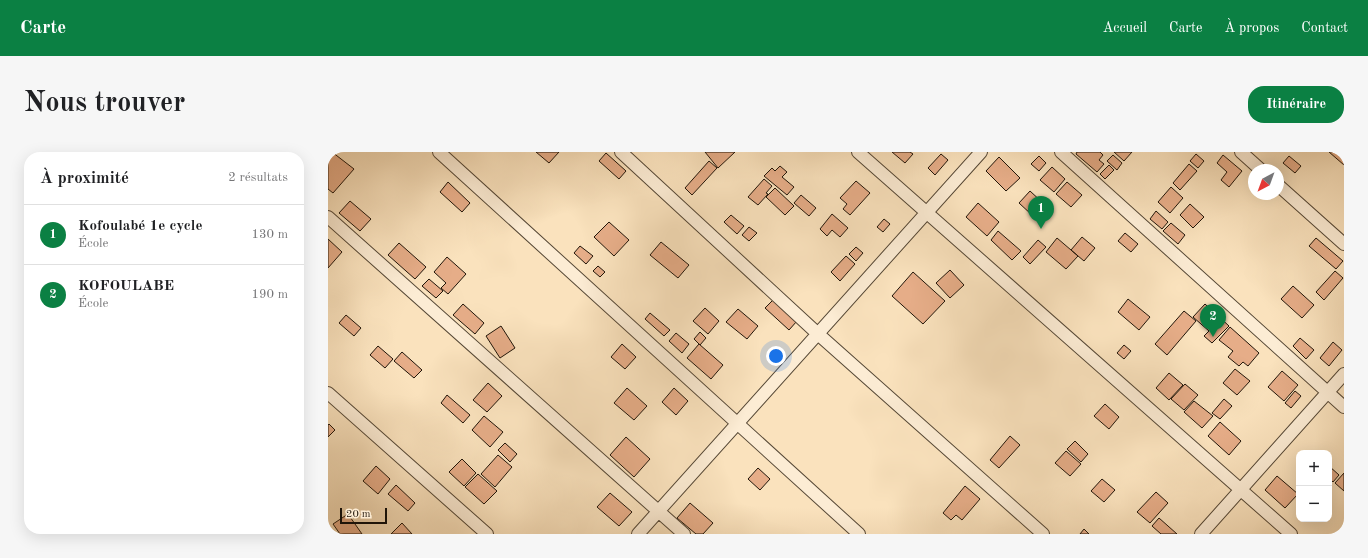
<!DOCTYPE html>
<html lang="fr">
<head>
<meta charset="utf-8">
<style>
  body { margin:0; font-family:"Old Standard TT",serif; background:#f6f6f6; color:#202124 }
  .controls { position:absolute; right:12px; bottom:12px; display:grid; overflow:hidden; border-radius:8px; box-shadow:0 4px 16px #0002 }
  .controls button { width:36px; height:36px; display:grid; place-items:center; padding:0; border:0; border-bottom:1px solid #e0e0e0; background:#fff; color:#202124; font:20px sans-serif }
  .compass { position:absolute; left:920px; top:12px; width:36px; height:36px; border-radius:50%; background:#fff; box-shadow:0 4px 16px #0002; rotate:221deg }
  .scale { position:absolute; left:12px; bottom:10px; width:47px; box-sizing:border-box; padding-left:4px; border:2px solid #201509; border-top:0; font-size:11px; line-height:14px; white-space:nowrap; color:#201509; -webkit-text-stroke:3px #fcecd4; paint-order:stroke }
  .you { position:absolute; left:448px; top:204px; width:14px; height:14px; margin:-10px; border:3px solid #fff; border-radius:50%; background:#1a73e8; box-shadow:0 0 0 6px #1a73e833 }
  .badge { display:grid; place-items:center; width:26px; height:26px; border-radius:50%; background:#0b8043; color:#fff; font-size:13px; font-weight:700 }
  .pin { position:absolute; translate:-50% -33px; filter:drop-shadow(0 1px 2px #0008) }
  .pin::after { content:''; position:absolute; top:21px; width:14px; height:12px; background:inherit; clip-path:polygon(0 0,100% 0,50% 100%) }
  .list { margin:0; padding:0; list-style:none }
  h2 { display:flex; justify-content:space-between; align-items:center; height:52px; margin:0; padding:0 16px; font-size:17px }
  h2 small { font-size:13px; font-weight:400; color:#757577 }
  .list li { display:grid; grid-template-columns:26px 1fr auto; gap:12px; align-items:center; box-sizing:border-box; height:60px; padding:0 16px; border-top:1px solid #e0e0e0 }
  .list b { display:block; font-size:15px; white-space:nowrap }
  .list p { margin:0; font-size:13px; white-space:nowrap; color:#757577 }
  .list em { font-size:13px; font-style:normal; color:#757577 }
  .map { position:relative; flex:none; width:1016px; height:382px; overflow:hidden; border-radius:16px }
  header { display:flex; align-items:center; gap:24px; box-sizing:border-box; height:56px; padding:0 20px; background:#0b8043; color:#fff }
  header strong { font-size:19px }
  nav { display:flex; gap:22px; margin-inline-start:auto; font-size:14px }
  .intro { display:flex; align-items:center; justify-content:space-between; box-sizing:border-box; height:96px; padding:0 24px }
  h1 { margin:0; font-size:28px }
  .button { padding:10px 18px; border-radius:16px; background:#0b8043; color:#fff; font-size:14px; font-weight:700 }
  main { display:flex; gap:24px; padding:0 24px }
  aside { flex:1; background:#fff; border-radius:16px; box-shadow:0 4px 16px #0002 }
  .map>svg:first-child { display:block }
  .building { fill:#e6ad88; stroke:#201509 }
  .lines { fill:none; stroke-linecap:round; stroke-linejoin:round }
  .minor-casing { stroke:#564836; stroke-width:14 }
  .minor { stroke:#fcecd4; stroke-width:12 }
</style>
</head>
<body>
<header>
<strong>Carte</strong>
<nav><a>Accueil</a><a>Carte</a><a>À propos</a><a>Contact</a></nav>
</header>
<div class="intro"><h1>Nous trouver</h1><a class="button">Itinéraire</a></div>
<main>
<aside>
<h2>À proximité<small>2 résultats</small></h2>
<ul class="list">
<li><span class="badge">1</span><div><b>Kofoulabé 1e cycle</b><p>École</p></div><em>130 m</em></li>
<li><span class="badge">2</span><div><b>KOFOULABE</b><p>École</p></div><em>190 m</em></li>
</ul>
</aside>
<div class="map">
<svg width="1016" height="382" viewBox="0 0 1016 382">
  <rect width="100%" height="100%" fill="#fae2bd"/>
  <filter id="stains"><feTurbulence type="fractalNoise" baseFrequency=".005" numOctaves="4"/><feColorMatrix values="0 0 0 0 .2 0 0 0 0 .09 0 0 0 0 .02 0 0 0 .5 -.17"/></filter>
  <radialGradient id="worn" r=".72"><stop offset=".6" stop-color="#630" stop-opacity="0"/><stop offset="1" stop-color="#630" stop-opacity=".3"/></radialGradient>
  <!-- building -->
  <path class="building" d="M4,0L26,17L5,41L0,37V4Z
    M208,0H231L221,11Z
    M377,0H407L390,16Z
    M564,0H582L585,2L577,11Z
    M749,0H772L775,3L771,8L776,12L769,20L748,2Z
    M786,0H804L796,9Z
    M1001,0H1016V13Z
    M278,1L298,19L291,27L271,9Z
    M613,2L620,8L607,23L600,16Z
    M868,2L876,9L870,16L862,9Z
    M785,3L794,11L789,18L779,9Z
    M895,3L914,19L901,35L893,28L899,20L889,11Z
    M711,4L718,11L711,19L703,12Z
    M961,4L973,14L967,21L955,11Z
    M671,5L692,26L678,39L658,19Z
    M381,9L389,16L364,43L357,36Z
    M861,12L869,19L852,38L845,31Z
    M781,13L786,18L777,27L772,22Z
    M452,14L459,20L454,25L466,35L459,43L436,24L444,16L447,19Z
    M724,15L737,27L726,40L712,28Z
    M436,27L444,34L438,41L440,42L430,53L420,45Z
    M528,29L542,41L522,63L515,57L519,52L512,46Z
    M120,30L142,51L134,60L112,40Z
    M739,30L754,43L743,55L728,42Z
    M843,35L855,46L842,61L830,50Z
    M447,36L466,54L457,63L438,45Z
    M702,39L715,51L704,63L691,51Z
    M473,43L488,56L481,64L466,51Z
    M22,49L43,67L32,79L11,61Z
    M650,51L671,70L659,84L638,65Z
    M862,52L876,65L865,76L852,63Z
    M828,59L840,70L834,77L822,67Z
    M504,62L520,76L512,85L504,78L499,84L492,77Z
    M403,63L416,74L409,82L396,70Z
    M556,67L562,72L555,80L549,75Z
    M281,70L301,88L286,104L266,85Z
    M843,71L857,83L850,92L835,79Z
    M421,75L429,81L421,89L414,83Z
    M670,79L693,99L684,108L663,88Z
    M797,81L810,92L803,100L790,89Z
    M754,85L767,96L756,109L743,98Z
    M729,86L750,104L738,117L718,100Z
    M988,86L1015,109L1008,117L981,94Z
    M0,87L14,100L0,116Z
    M710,88L718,95L702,112L695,105Z
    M333,90L361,113L350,126L322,103Z
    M71,91L98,115L87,127L60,103Z
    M252,94L265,104L258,112L246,101Z
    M528,95L535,101L528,109L521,102Z
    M518,104L527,112L512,129L503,120Z
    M119,105L138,122L120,142L113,136L118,131L106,120Z
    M270,114L277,120L272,125L265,119Z
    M622,118L636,133L622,146L608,131Z
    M1007,119L1015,126L996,148L988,140Z
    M585,120L617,149L595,172L564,144Z
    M101,127L115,139L108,146L94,134Z
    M965,134L986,153L974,166L953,147Z
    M800,147L822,165L811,178L790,160Z
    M445,148L469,169L461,178L437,156Z
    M135,152L156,171L147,182L125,163Z
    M877,152L901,174L884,191L876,184L881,179L865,165Z
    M377,156L391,169L380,182L365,169Z
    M410,157L430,174L419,187L398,170Z
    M856,159L868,169L839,203L827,192Z
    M322,161L342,178L336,184L317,167Z
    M18,163L33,176L26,184L11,171Z
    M173,174L187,196L172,206L158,184Z
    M902,175L931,201L920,214L915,210L911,214L900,205L905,199L891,188Z
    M372,180L378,186L372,193L366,187Z
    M348,181L361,192L354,201L341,189Z
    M972,186L986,198L978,207L965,194Z
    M1005,190L1014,198L1001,214L992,206Z
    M294,192L308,205L297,217L283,205Z
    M371,192L395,213L383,227L359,206Z
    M796,193L803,199L796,207L789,201Z
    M50,194L65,207L57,216L42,203Z
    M74,200L94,218L86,226L66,209Z
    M907,217L922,229L909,243L895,231Z
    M954,219L970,233L956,249L940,235Z
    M841,221L855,233L841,248L828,236Z
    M160,231L174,244L159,260L145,248Z
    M857,232L870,243L856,258L843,247Z
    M299,236L319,254L306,268L286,251Z
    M346,236L360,249L348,263L334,250Z
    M967,239L973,244L963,256L957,251Z
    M119,243L142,263L135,271L113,251Z
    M896,247L904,254L892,267L884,261Z
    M866,249L885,264L874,276L856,260Z
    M777,252L791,265L781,277L766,264Z
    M156,264L175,280L162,295L144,278Z
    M892,270L913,289L901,303L880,284Z
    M1,272L7,278L0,285V273Z
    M682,284L692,293L671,316L662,308Z
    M298,285L322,307L306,325L282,303Z
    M747,289L760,302L753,310L739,297Z
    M177,291L189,302L182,310L170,298Z
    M738,299L753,312L742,324L727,311Z
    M170,303L184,315L167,335L153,322Z
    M134,307L148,321L136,334L121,320Z
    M48,314L62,327L50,342L35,329Z
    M1001,314L1011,323L1005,330L1001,326Z
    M430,316L442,327L432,338L420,327Z
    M1016,321V339L1007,331Z
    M150,322L169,339L156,352L137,335Z
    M949,324L970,342L957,356L937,338Z
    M774,327L787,338L776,350L763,339Z
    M68,333L87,351L80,359L60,342Z
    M637,334L652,347L634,368L628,363L623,368L615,361Z
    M828,340L840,351L822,371L809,360Z
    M282,341L304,360L291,374L269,355Z
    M362,351L385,371L375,382H368L349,366Z
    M20,362L34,382H12L5,372Z
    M831,366L849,382H833L824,374Z
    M74,371L84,382H63Z
    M756,377L761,382H752Z"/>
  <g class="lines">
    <defs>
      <path id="minor" d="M111,0L531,382
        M293,0L490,182L715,382
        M530,0L963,382
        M733,0L1016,255
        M913,0L933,18
        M950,33L1016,92
        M0,65L356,382
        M0,241L159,382
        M310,382L653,0
        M873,382L1016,222"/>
    </defs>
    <!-- minor casing -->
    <use href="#minor" class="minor-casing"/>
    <!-- minor -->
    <use href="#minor" class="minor"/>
  </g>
  <rect width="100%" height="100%" filter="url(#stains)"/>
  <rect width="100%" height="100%" fill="url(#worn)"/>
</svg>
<div class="controls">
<button>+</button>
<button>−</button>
</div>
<svg class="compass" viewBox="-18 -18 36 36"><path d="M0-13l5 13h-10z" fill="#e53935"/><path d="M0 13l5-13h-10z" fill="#757577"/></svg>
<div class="scale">20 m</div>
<div class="you"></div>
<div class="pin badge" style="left:713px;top:77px">1</div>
<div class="pin badge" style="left:885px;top:185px">2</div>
</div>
</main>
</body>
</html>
